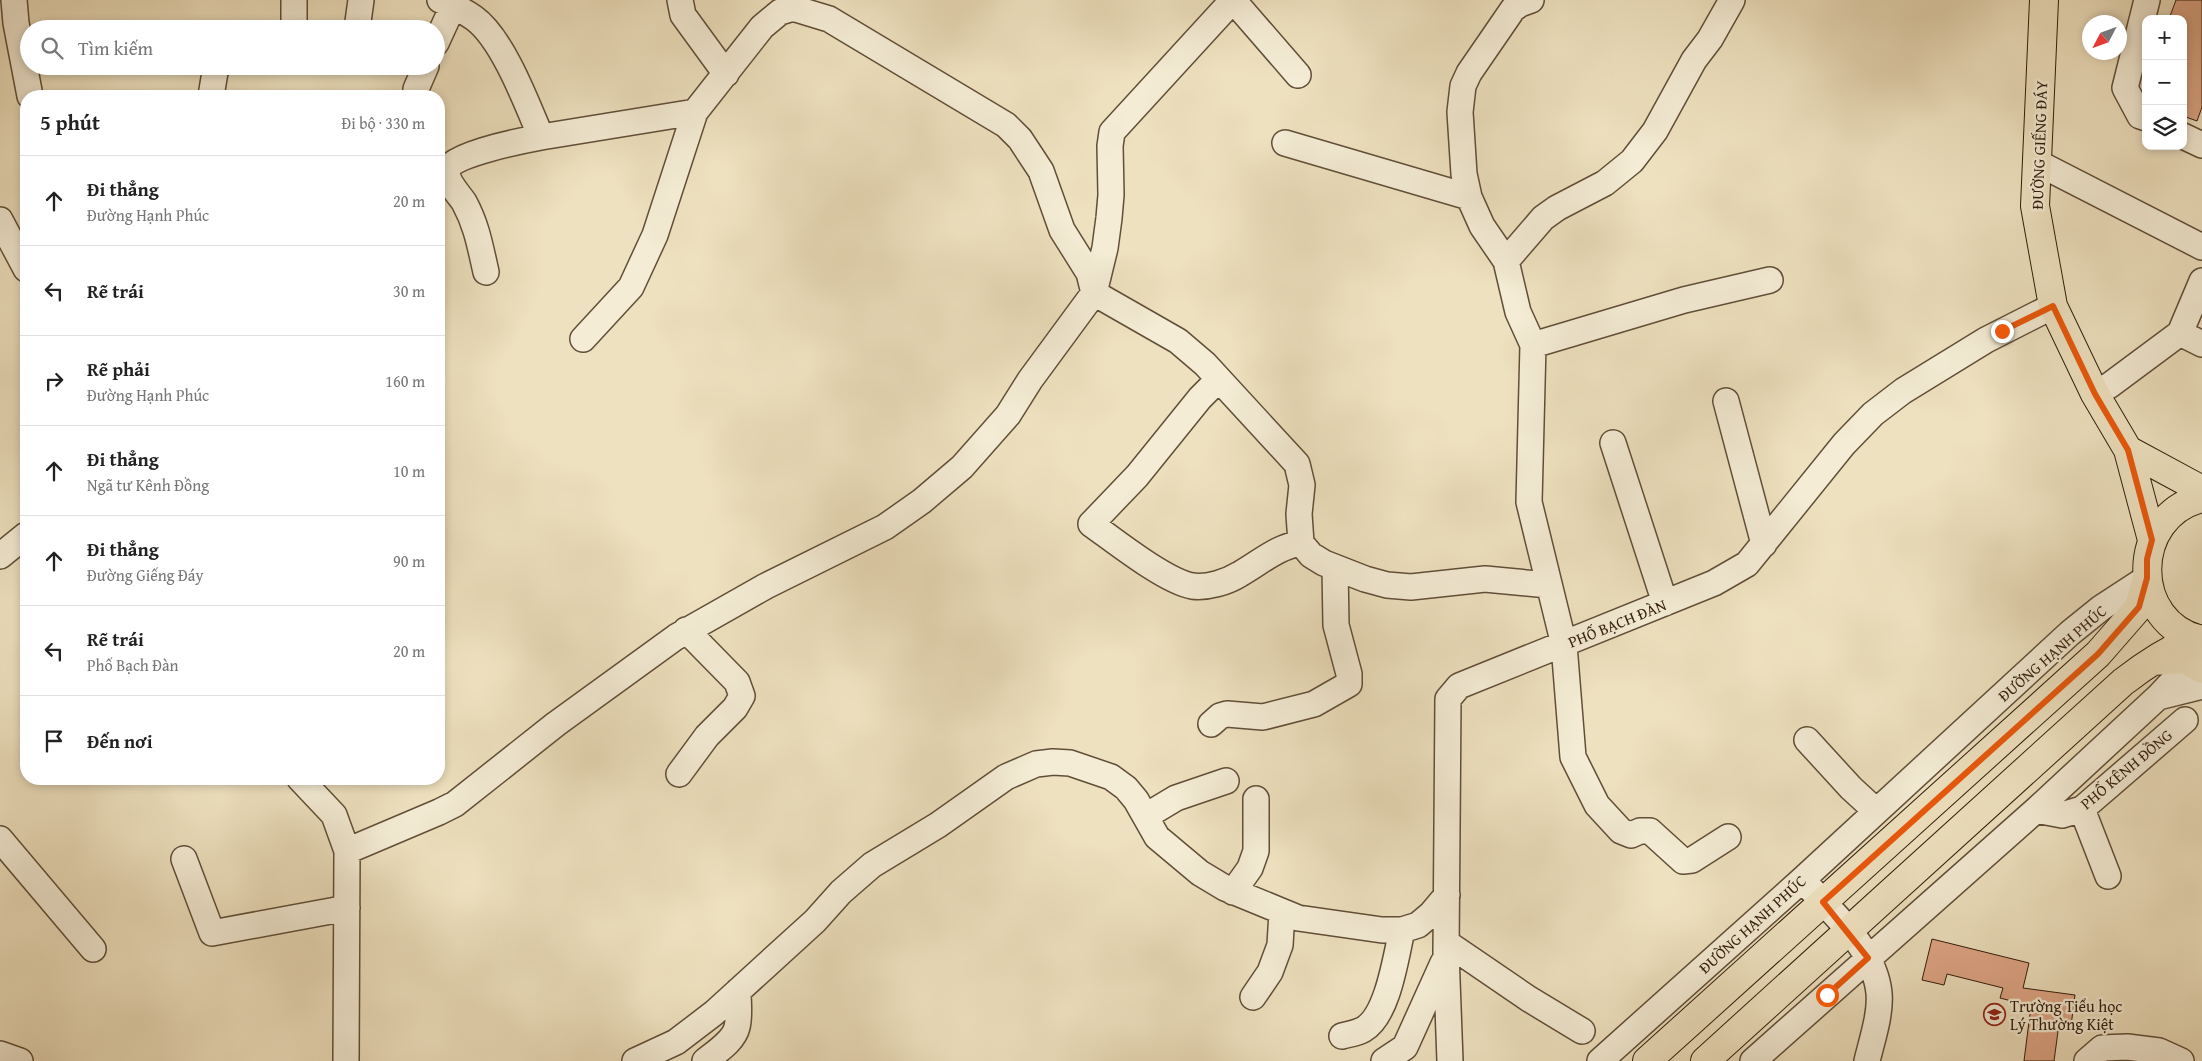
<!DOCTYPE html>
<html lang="vi">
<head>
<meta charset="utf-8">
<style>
  body { margin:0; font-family:"Gentium Book Plus",serif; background:#f2f2f2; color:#222 }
  .controls { position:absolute; right:15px; top:15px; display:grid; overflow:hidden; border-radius:10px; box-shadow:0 2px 8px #0003 }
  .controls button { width:45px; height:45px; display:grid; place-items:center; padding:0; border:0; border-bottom:1px solid #e0e0e0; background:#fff; color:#222; font:25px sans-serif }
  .compass { position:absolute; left:2082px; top:15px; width:45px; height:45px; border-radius:50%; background:#fff; box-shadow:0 2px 8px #0003; rotate:229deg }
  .stop { position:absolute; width:15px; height:15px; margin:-11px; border:4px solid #ea580c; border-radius:50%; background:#fff }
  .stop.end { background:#ea580c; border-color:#fff; box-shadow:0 1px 5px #0008 }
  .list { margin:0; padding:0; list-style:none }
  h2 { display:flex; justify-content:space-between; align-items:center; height:65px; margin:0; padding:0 20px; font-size:21px }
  h2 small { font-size:16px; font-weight:400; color:#767676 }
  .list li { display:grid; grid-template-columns:32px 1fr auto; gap:15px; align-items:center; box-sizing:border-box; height:90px; padding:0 20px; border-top:1px solid #e0e0e0 }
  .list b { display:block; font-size:19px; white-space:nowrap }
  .list p { margin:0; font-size:16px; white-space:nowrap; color:#767676 }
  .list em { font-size:16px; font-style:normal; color:#767676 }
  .icon { flex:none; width:28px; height:28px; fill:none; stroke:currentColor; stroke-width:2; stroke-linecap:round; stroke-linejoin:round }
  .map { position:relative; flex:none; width:2202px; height:1061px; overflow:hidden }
  .search { position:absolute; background:#fff; box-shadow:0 2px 8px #0003; left:20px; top:20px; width:425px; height:55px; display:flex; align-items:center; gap:12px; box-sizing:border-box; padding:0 18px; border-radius:28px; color:#767676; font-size:19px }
  .panel { position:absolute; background:#fff; box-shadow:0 2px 8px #0003; left:20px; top:90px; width:425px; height:695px; border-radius:20px }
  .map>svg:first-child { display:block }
  .building { fill:#e0a788; stroke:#321d0b }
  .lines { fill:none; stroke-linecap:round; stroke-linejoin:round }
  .minor-casing { stroke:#614e38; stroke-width:28 }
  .major-casing { stroke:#321d0b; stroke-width:30 }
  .minor { stroke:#f4ecd5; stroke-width:25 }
  .major { stroke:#eee1bf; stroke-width:28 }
  .route { stroke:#ea580c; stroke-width:6 }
  .labels { text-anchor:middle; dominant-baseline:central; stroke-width:4.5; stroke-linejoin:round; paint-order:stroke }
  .street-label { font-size:16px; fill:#321d0b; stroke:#f4ecd5 }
  .poi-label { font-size:16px; fill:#321d0b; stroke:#f4ecd5; text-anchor:start }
</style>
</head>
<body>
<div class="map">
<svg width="2202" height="1061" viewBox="0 0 2202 1061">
  <rect width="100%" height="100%" fill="#eee1bf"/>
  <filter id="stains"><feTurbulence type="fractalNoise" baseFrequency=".004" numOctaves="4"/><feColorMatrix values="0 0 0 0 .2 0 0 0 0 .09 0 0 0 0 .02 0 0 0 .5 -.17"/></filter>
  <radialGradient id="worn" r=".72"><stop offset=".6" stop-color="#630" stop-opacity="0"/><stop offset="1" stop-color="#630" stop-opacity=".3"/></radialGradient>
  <!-- building -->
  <path class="building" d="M2176,0H2202V107L2197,121L2183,116V19H2169Z
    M1932,939L2029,963L2023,988L2075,995L2071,1026L2059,1024L2054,1061H2024L2031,1006L2000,998L2003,988L1947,974L1944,985L1922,980Z"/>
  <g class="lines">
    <defs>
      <path id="minor" d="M14,0L16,23L30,96
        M440,0C452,5 464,11 474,18C503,39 527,104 541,137L695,112L762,27L780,12L793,8L829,19L1006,125L1020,139L1041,171L1062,230L1089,273L1094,293L1178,341L1205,364L1297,464L1302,485L1299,514L1301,543L1311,555L1324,563L1365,579L1387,585L1411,587L1485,579L1548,585
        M680,0L683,15L726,74
        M1233,0L1298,75
        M1531,0L1520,4L1513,9L1469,73L1463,86L1460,112L1464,174L1469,197L1482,226L1506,261L1518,312L1533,345L1529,502L1564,645L1573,757L1597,805L1621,831L1631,835L1640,831H1650L1683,861L1692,860L1728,837
        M294,29V0
        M357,29L361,0
        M436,43L453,6
        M416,89L426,66
        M211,96L215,72L218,66
        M2146,118L2140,116L2125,88L2147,0
        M2183,136L2202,145
        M1285,143L1469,197
        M2036,162L2202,247
        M0,220L26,269
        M1506,261L1543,218L1557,208L1605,183L1632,161L1655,131L1694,60L1710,39L1732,0
        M486,272C480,246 477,226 464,202C458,193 444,180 448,168C453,154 525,140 541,137
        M2180,333L2202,344
        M583,339L631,287L655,235L695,112
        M1533,345L1684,300L1770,280
        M1218,380L1200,398L1137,476L1091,524C1115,541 1165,581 1192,586C1208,588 1227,582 1240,574C1261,562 1277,547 1301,543
        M2095,394L2110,385L2180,333L2202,281
        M1726,401L1764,544
        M1613,443L1665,603
        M0,556L26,535
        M2158,697L2202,686
        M1211,724L1220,716L1227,714L1263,717L1314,704L1349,684V674L1336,625L1335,568
        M1807,740L1851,788L1876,811
        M679,774L707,736L735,708L742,696L737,682L686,630
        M300,779L334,815L347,851L346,1061
        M2082,809L2108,876
        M2036,810L2062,815L2082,809L2185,720
        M1146,816L1176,798L1226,781
        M0,839L93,949
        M347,851L439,812L455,804L556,724L676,637L766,586L885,527L922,501L962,467L1008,415L1030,380L1094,293L1105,248L1109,218L1111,195L1110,146L1112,132L1233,0
        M184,859L212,933L347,908
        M1810,888C1837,917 1875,951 1879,993C1881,1014 1872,1040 1867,1061
        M1233,892L1250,868L1256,851V799
        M1447,943L1529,999L1582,1031
        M1253,997L1270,972L1280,945L1282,912
        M1342,1036C1349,1034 1358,1033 1364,1029C1388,1015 1396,956 1402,930
        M0,1054L20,1061
        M635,1061L676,1042L714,1013L815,921L841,892L872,865L938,825L1006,777L1036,764L1053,762L1070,763L1111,777L1126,788L1136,800L1157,837L1200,873L1225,888L1298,918L1382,930H1402L1418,925L1431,914L1447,895
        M705,1061C716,1052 734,1041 737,1027C740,1016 738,1002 738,991
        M1384,1061L1405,1047L1443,963
        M1450,1061L1446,953L1448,699L1459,686L1714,583L1747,564L1844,444L1873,414L1903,391L1986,340L2053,306
        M1600,1061L1802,880L2070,633L2101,608L2147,578
        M1753,1061L2036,810L2158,697L2174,680L2193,642
        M2087,1061L2102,1048L2127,1047L2159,1051L2181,1061"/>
      <path id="major" d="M2044,0L2035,206L2053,306L2095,394L2128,450L2152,540
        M2128,450L2202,490
        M2202,498C2129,516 2129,624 2202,640
        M2153,661L2185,659L2202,669
        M1647,1061L2098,654L2139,607L2147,578
        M1705,1061L2123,682C2146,664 2168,650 2195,638"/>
    </defs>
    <!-- minor casing -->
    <use href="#minor" class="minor-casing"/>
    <!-- major casing -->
    <use href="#major" class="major-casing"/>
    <!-- minor -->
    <use href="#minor" class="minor"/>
    <!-- major -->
    <use href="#major" class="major"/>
  </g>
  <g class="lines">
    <!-- route -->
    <path class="route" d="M1827,995L1868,958L1823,902L2098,654L2139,607L2147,578V559L2152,540L2128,450L2095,394L2053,306L2002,331"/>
  </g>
  <!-- icons -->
  <defs>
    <symbol id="school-ring" viewBox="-11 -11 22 22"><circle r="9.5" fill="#f4ecd5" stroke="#8f2418" stroke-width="1.5"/><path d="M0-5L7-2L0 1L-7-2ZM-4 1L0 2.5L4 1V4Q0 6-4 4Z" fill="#8f2418"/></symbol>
  </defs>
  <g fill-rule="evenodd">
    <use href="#school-ring" x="1982" y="1002" width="25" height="25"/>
  </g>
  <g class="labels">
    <!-- street labels -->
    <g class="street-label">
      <text transform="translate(2039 145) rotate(-88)">ĐƯỜNG GIẾNG ĐÁY</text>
      <text transform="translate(1617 623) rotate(-22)">PHỐ BẠCH ĐÀN</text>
      <text transform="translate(2052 653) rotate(-41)">ĐƯỜNG HẠNH PHÚC</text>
      <text transform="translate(2126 769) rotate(-40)">PHỐ KÊNH ĐỒNG</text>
      <text transform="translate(1752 924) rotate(-42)">ĐƯỜNG HẠNH PHÚC</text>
    </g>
    <!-- poi labels -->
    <g class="poi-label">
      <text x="2010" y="1006">Trường Tiểu học<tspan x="2010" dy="18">Lý Thường Kiệt</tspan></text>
    </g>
  </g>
  <rect width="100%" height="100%" filter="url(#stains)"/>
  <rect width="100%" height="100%" fill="url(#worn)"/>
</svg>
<div class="controls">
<button>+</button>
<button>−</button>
<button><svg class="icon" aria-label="layers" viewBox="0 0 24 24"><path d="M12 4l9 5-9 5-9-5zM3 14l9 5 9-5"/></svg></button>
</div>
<svg class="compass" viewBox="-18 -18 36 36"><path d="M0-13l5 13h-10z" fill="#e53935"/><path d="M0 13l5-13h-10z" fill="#767676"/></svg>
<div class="stop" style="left:1827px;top:995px"></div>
<div class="stop end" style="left:2002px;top:331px"></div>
<div class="search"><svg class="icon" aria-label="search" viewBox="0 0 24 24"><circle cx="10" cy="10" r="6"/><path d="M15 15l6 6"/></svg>Tìm kiếm</div>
<section class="panel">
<h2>5 phút<small>Đi bộ · 330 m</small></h2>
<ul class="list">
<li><svg class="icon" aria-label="ahead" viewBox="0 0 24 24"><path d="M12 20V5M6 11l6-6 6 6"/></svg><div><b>Đi thẳng</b><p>Đường Hạnh Phúc</p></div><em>20 m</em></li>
<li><svg class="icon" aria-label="left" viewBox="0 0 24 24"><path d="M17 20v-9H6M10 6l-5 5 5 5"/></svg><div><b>Rẽ trái</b></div><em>30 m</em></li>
<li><svg class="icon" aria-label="right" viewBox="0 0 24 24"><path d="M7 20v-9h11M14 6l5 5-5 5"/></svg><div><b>Rẽ phải</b><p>Đường Hạnh Phúc</p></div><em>160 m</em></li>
<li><svg class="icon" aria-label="ahead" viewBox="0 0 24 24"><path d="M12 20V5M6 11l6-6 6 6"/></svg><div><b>Đi thẳng</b><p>Ngã tư Kênh Đồng</p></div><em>10 m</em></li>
<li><svg class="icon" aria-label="ahead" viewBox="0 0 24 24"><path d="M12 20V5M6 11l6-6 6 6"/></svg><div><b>Đi thẳng</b><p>Đường Giếng Đáy</p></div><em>90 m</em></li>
<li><svg class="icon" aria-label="left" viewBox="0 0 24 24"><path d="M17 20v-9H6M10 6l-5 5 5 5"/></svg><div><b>Rẽ trái</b><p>Phố Bạch Đàn</p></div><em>20 m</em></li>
<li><svg class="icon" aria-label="arrive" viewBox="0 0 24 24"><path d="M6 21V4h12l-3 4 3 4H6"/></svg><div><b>Đến nơi</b></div></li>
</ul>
</section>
</div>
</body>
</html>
